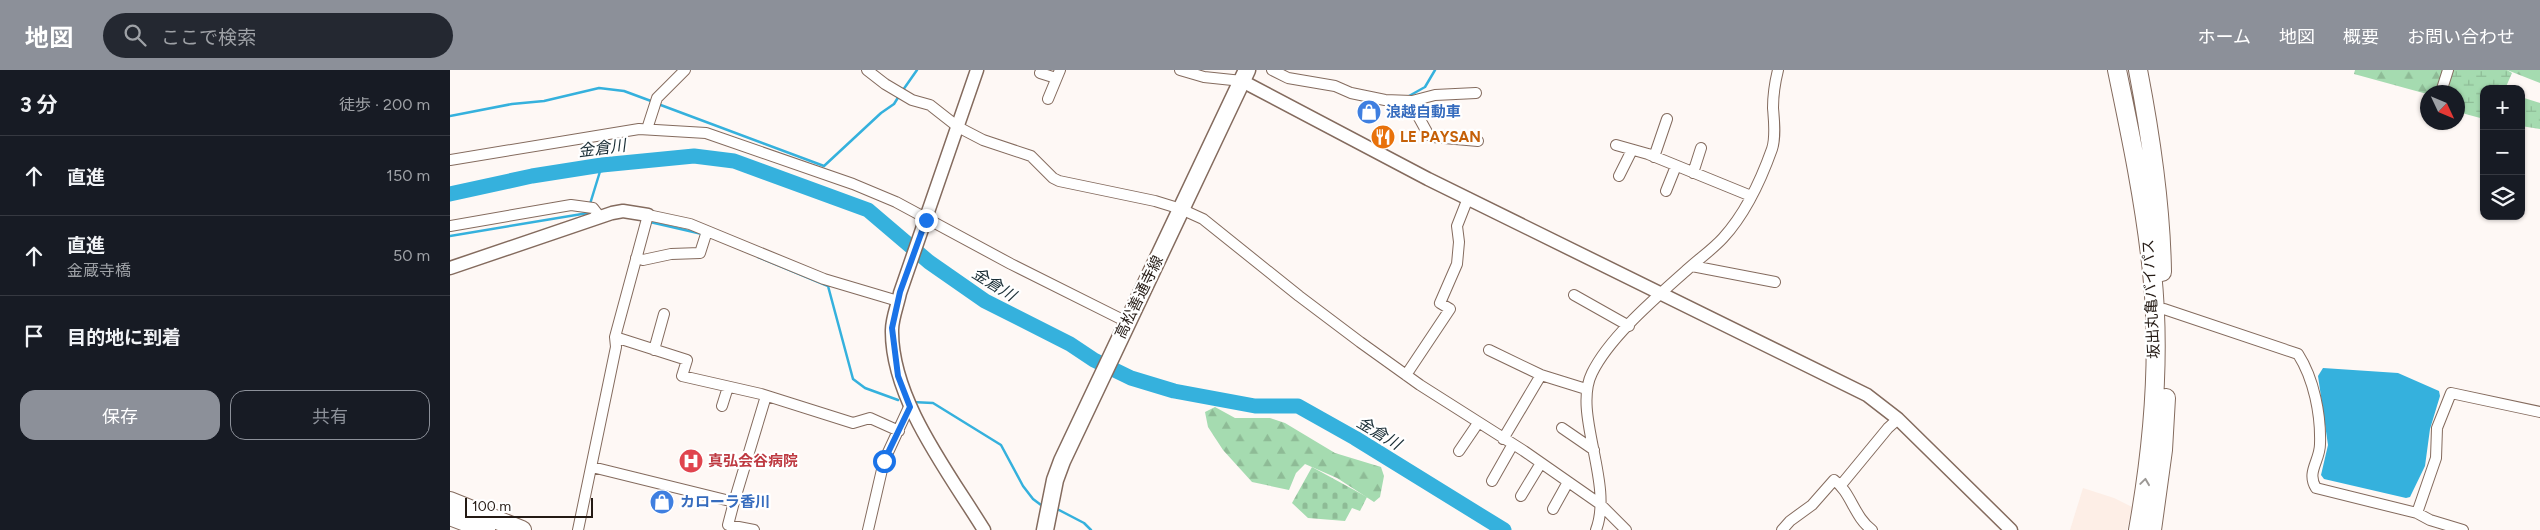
<!DOCTYPE html>
<html lang="ja">
<head>
<meta charset="utf-8">
<style>
  body { margin:0; font-family:Figtree,"Noto Sans JP",sans-serif; background:#242831; color:#f1f3f6 }
  .controls { position:absolute; right:15px; top:15px; display:grid; overflow:hidden; border-radius:10px; box-shadow:0 1px 4px #0004 }
  .controls button { width:45px; height:45px; display:grid; place-items:center; padding:0; border:0; border-bottom:1px solid #363941; background:#171b24; color:#f1f3f6; font:25px sans-serif }
  .compass { position:absolute; left:1970px; top:15px; width:45px; height:45px; border-radius:50%; background:#171b24; box-shadow:0 1px 4px #0004; rotate:134deg }
  .scale { position:absolute; left:15px; bottom:12px; width:128px; box-sizing:border-box; padding-left:5px; border:2px solid #241a14; border-top:0; font-size:14px; line-height:18px; white-space:nowrap; color:#241a14; -webkit-text-stroke:4px #fff; paint-order:stroke }
  .stop { position:absolute; width:15px; height:15px; margin:-11px; border:4px solid #1a73e8; border-radius:50%; background:#fff }
  .stop.end { background:#1a73e8; border-color:#fff; box-shadow:0 1px 5px #0008 }
  .list { margin:0; padding:0; list-style:none }
  h2 { display:flex; justify-content:space-between; align-items:center; height:65px; margin:0; padding:0 20px; font-size:21px }
  h2 small { font-size:16px; font-weight:400; color:#9ea1a6 }
  .list li { display:grid; grid-template-columns:32px 1fr auto; gap:15px; align-items:center; box-sizing:border-box; height:80px; padding:0 20px; border-top:1px solid #363941 }
  .list b { display:block; font-size:19px; white-space:nowrap }
  .list p { margin:0; font-size:16px; white-space:nowrap; color:#9ea1a6 }
  .list em { font-size:16px; font-style:normal; color:#9ea1a6 }
  .actions { display:flex; gap:10px; padding:15px 20px }
  .actions a { flex:1; padding:11px 0; border:1px solid #8c9099; border-radius:15px; text-align:center; font-size:18px; color:#8c9099 }
  .actions .main { background:#8c9099; color:#fff }
  .icon { flex:none; width:28px; height:28px; fill:none; stroke:currentColor; stroke-width:2; stroke-linecap:round; stroke-linejoin:round }
  .map { position:relative; flex:none; width:2090px; height:460px; overflow:hidden }
  header { display:flex; align-items:center; gap:30px; box-sizing:border-box; height:70px; padding:0 25px; background:#8c9099; color:#fff }
  header strong { font-size:24px }
  nav { display:flex; gap:28px; margin-inline-start:auto; font-size:18px }
  .search { width:350px; height:45px; background:#242831; display:flex; align-items:center; gap:12px; box-sizing:border-box; padding:0 18px; border-radius:28px; color:#9ea1a6; font-size:19px }
  main { display:flex }
  aside { flex:1; background:#171b24 }
  .map>svg:first-child { display:block }
  .built { fill:#fdeee6 }
  .forest { fill:url(#forest-firs) }
  .wetland { fill:url(#wetland-marsh) }
  .cemetery { fill:url(#cemetery-stones) }
  .water { fill:#35b1dd }
  .lines { fill:none; stroke-linecap:round; stroke-linejoin:round }
  .stream { stroke:#35b1dd; stroke-width:2.5 }
  .river { stroke:#35b1dd; stroke-width:15 }
  .minor-casing { stroke:#846b5e; stroke-width:12 }
  .tertiary-casing { stroke:#846b5e; stroke-width:15 }
  .primary-casing { stroke:#846b5e; stroke-width:19 }
  .trunk-casing { stroke:#846b5e; stroke-width:20 }
  .minor { stroke:#fff; stroke-width:10 }
  .tertiary { stroke:#fff; stroke-width:12 }
  .primary { stroke:#fff; stroke-width:16 }
  .trunk { stroke:#fff; stroke-width:18 }
  .oneway { stroke:#9c9895 }
  .route { stroke:#1a73e8; stroke-width:6 }
  .labels { text-anchor:middle; dominant-baseline:central; stroke-width:4.5; stroke-linejoin:round; paint-order:stroke }
  .shop-label { font-size:15px; font-weight:bold; fill:#366cbe; stroke:#fff; text-anchor:start }
  .food-label { font-size:15px; font-weight:bold; fill:#c56008; stroke:#fff; text-anchor:start }
  .street-label { font-size:15px; fill:#241a14; stroke:#fff }
  .health-label { font-size:15px; font-weight:bold; fill:#be3a42; stroke:#fff; text-anchor:start }
  .water-label { font-size:16px; font-style:italic; fill:#1a2e36; stroke:#fff }
</style>
</head>
<body>
<header>
<strong>地図</strong>
<div class="search"><svg class="icon" aria-label="search" viewBox="0 0 24 24"><circle cx="10" cy="10" r="6"/><path d="M15 15l6 6"/></svg>ここで検索</div>
<nav><a>ホーム</a><a>地図</a><a>概要</a><a>お問い合わせ</a></nav>
</header>
<main>
<aside>
<h2>3 分<small>徒歩 · 200 m</small></h2>
<ul class="list">
<li><svg class="icon" aria-label="ahead" viewBox="0 0 24 24"><path d="M12 20V5M6 11l6-6 6 6"/></svg><div><b>直進</b></div><em>150 m</em></li>
<li><svg class="icon" aria-label="ahead" viewBox="0 0 24 24"><path d="M12 20V5M6 11l6-6 6 6"/></svg><div><b>直進</b><p>金蔵寺橋</p></div><em>50 m</em></li>
<li><svg class="icon" aria-label="arrive" viewBox="0 0 24 24"><path d="M6 21V4h12l-3 4 3 4H6"/></svg><div><b>目的地に到着</b></div></li>
</ul>
<div class="actions"><a class="main">保存</a><a>共有</a></div>
</aside>
<div class="map">
<svg width="2090" height="460" viewBox="0 0 2090 460">
  <defs>
    <pattern id="forest-firs" width="22" height="20" patternUnits="userSpaceOnUse" patternTransform="scale(1.25)"><rect width="22" height="20" fill="#a5dbb0"/><path d="M5 1l3.5 6h-7zM16 11l3.5 6h-7z" fill="#8ebb96"/></pattern>
    <pattern id="wetland-marsh" width="20" height="14" patternUnits="userSpaceOnUse" patternTransform="scale(1.25)"><rect width="20" height="14" fill="#a5dbb0"/><path d="M1 5h8M5 5V1M11 12h8M15 12V8" fill="none" stroke="#8ebb96"/></pattern>
    <pattern id="cemetery-stones" width="16" height="16" patternUnits="userSpaceOnUse" patternTransform="scale(1.25)"><rect width="16" height="16" fill="#a5dbb0"/><path d="M2 7V4a2 2 0 0 1 4 0v3zM10 15v-3a2 2 0 0 1 4 0v3z" fill="#8ebb96"/></pattern>
  </defs>
  <rect width="100%" height="100%" fill="#fef8f5"/>
  <!-- built -->
  <path class="built" d="M1633,418L1664,428L1682,437L1677,460H1620Z"/>
  <!-- forest -->
  <path class="forest" d="M1905,0H1998L1987,22L1977,24L1904,4Z
    M2057,0H2090V13Z
    M765,337L785,348H820L835,353L885,383L931,397L934,406L930,427L924,432L887,408L855,394L846,403L839,420L802,412L773,380L758,357L755,342Z"/>
  <!-- wetland -->
  <path class="wetland" d="M2002,0H2057L2062,3L2055,19H2034V49L2008,42V22H1995Z
    M2071,27L2090,33V59L2071,56Z"/>
  <!-- cemetery -->
  <path class="cemetery" d="M862,397L917,427L910,441L902,438L895,451L858,448L842,433Z"/>
  <!-- water -->
  <path class="water" d="M1873,298L1948,303L1989,321L1990,326L1980,359L1975,396L1960,427L1956,428L1874,409L1871,405L1878,375L1868,306Z"/>
  <g class="lines">
    <!-- stream -->
    <path class="stream" d="M453,20L467,0
      M959,26L975,17L985,0
      M208,34L374,96L431,43L444,34L449,26
      M0,46L62,34L94,31L149,18L174,21L201,31
      M140,134L152,95
      M200,152L252,164
      M0,166L138,143L139,139
      M308,187L378,216L403,309L415,318L448,330
      M462,332L483,333L551,375L573,416L583,429L591,435
      M607,439L634,453L641,460"/>
    <!-- river -->
    <path class="river" d="M0,124L82,106L152,95L244,86L284,91L418,140L479,192L535,231L620,274L644,290L681,308L724,321L805,336H848L905,368L1054,460"/>
    <defs>
      <path id="minor" d="M417,0L435,14L462,30L480,35L508,57L533,70L581,86L603,108L609,111L705,131L731,139L753,149L849,226L910,272L970,315L1074,381L1150,434L1176,460
        M730,0L754,7L792,11
        M822,0L838,8L885,16L901,23L935,30L962,31L985,25L1026,23
        M590,3L606,8
        M1991,22L1998,0
        M598,29L610,0
        M962,31V35L978,64L983,67L1028,71
        M197,59L207,28L235,0
        M1166,75L1198,84L1301,126
        M1204,87L1217,49
        M0,90L189,59L256,63L403,114L446,132L561,194L677,252
        M1243,103L1251,78
        M1169,106L1182,80
        M1216,121L1226,96
        M0,156L121,135L143,138L150,147
        M186,188L193,190L221,184L250,183L257,161
        M1242,196L1325,212
        M1124,225L1179,256
        M1714,239L1848,284C1864,309 1871,345 1870,374C1870,391 1856,402 1866,418L1967,443L1980,450L2013,460
        M165,267L237,290L232,306L311,324L403,353L420,348L449,361
        M204,280L214,244
        M1039,280L1091,305L1136,319
        M956,305L1000,239L990,233L1007,194L1009,172L1007,156L1018,128
        M272,336L278,317
        M1112,358L1144,380
        M1053,369L1091,305
        M1009,381L1028,353
        M142,397L284,432L278,455L304,460
        M1042,411L1063,374
        M1391,415L1438,358L1448,349
        M1071,426L1091,393
        M284,432L316,326
        M1103,439L1118,412
        M1967,443L1986,388L1987,358L2001,323L2090,342
        M128,460L166,277L165,267L198,145L240,154L374,209L448,231
        M418,460L434,391L459,337
        M1146,460C1164,413 1122,343 1142,303C1160,266 1208,226 1239,198C1250,188 1263,179 1273,168C1295,144 1311,110 1322,79C1326,67 1324,50 1323,38C1323,25 1325,12 1328,0
        M1332,460L1340,451L1362,435L1384,410C1401,422 1404,447 1422,460"/>
      <path id="tertiary" d="M527,0L450,223C448,234 442,248 442,260C441,329 499,403 534,460
        M792,11L978,109L1417,325L1448,349L1561,460
        M0,198L162,143L173,141L198,145"/>
      <path id="primary" d="M595,460L605,410L612,391L797,0"/>
      <path id="trunk" d="M1667,0C1681,67 1695,134 1702,202C1711,288 1703,376 1688,460
        M1688,0C1701,67 1711,134 1712,202
        M0,431L72,460
        M0,446L36,460
        M1702,460L1713,380L1716,328"/>
    </defs>
    <!-- minor casing -->
    <use href="#minor" class="minor-casing"/>
    <!-- tertiary casing -->
    <use href="#tertiary" class="tertiary-casing"/>
    <!-- primary casing -->
    <use href="#primary" class="primary-casing"/>
    <!-- trunk casing -->
    <use href="#trunk" class="trunk-casing"/>
    <!-- minor -->
    <use href="#minor" class="minor"/>
    <!-- tertiary -->
    <use href="#tertiary" class="tertiary"/>
    <!-- primary -->
    <use href="#primary" class="primary"/>
    <!-- trunk -->
    <use href="#trunk" class="trunk"/>
  </g>
  <!-- one-way arrows -->
  <defs><path id="oneway-chevron" d="M-2-3.5L2.5 0L-2 3.5" fill="none" stroke-width="1.6" stroke-linecap="round" stroke-linejoin="round" transform="scale(1.25)"/></defs>
  <use class="oneway" href="#oneway-chevron" transform="translate(1695 412) rotate(-82)"/>
  <g class="lines">
    <!-- route -->
    <path class="route" d="M434,391L460,337L448,306L442,258L450,222L476,150"/>
  </g>
  <!-- icons -->
  <defs>
    <symbol id="shop-disc" viewBox="-11 -11 22 22"><circle r="9.5" fill="#3f7fe0" stroke="#fff"/><path d="M-5-2.5h2.3a2.7 3.5 0 0 1 5.4 0H5L5.5 6h-11ZM-1.5-2.5h3a1.5 2.3 0 0 0-3 0Z" fill="#fff"/></symbol>
    <symbol id="restaurant-disc" viewBox="-11 -11 22 22"><circle r="9.5" fill="#e8710a" stroke="#fff"/><path d="M-5-6h1v4h1v-4h1v4h1v-4h1v5L-1.5 .5V6h-2V.5L-5-1ZM5-6V6H3V1.5H1.5Q1.5-4 5-6Z" fill="#fff"/></symbol>
    <symbol id="hospital-disc" viewBox="-11 -11 22 22"><circle r="9.5" fill="#e0444e" stroke="#fff"/><path d="M-5-5h3v3.5h4V-5h3V5h-3V1.5h-4V5h-3Z" fill="#fff"/></symbol>
  </defs>
  <g fill-rule="evenodd">
    <use href="#shop-disc" x="905" y="28" width="28" height="28"/>
    <use href="#restaurant-disc" x="919" y="53" width="28" height="28"/>
    <use href="#hospital-disc" x="227" y="377" width="28" height="28"/>
    <use href="#shop-disc" x="198" y="418" width="28" height="28"/>
  </g>
  <g class="labels">
    <!-- shop labels -->
    <g class="shop-label">
      <text x="936" y="42">浪越自動車</text>
      <text x="230" y="432">カローラ香川</text>
    </g>
    <!-- food labels -->
    <g class="food-label">
      <text x="950" y="67">LE PAYSAN</text>
    </g>
    <!-- street labels -->
    <g class="street-label">
      <text transform="translate(689 227) rotate(-64)">高松善通寺線</text>
      <text transform="translate(1701 229) rotate(-93)">坂出丸亀バイパス</text>
    </g>
    <!-- health labels -->
    <g class="health-label">
      <text x="258" y="391">真弘会谷病院</text>
    </g>
    <!-- water labels -->
    <g class="water-label">
      <text transform="translate(152 78) rotate(-7)">金倉川</text>
      <text transform="translate(544 214) rotate(32)">金倉川</text>
      <text transform="translate(929 363) rotate(31)">金倉川</text>
    </g>
  </g>
</svg>
<div class="controls">
<button>+</button>
<button>−</button>
<button><svg class="icon" aria-label="layers" viewBox="0 0 24 24"><path d="M12 4l9 5-9 5-9-5zM3 14l9 5 9-5"/></svg></button>
</div>
<svg class="compass" viewBox="-18 -18 36 36"><path d="M0-13l5 13h-10z" fill="#e53935"/><path d="M0 13l5-13h-10z" fill="#9ea1a6"/></svg>
<div class="scale">100 m</div>
<div class="stop" style="left:434px;top:391px"></div>
<div class="stop end" style="left:476px;top:150px"></div>
</div>
</main>
</body>
</html>
